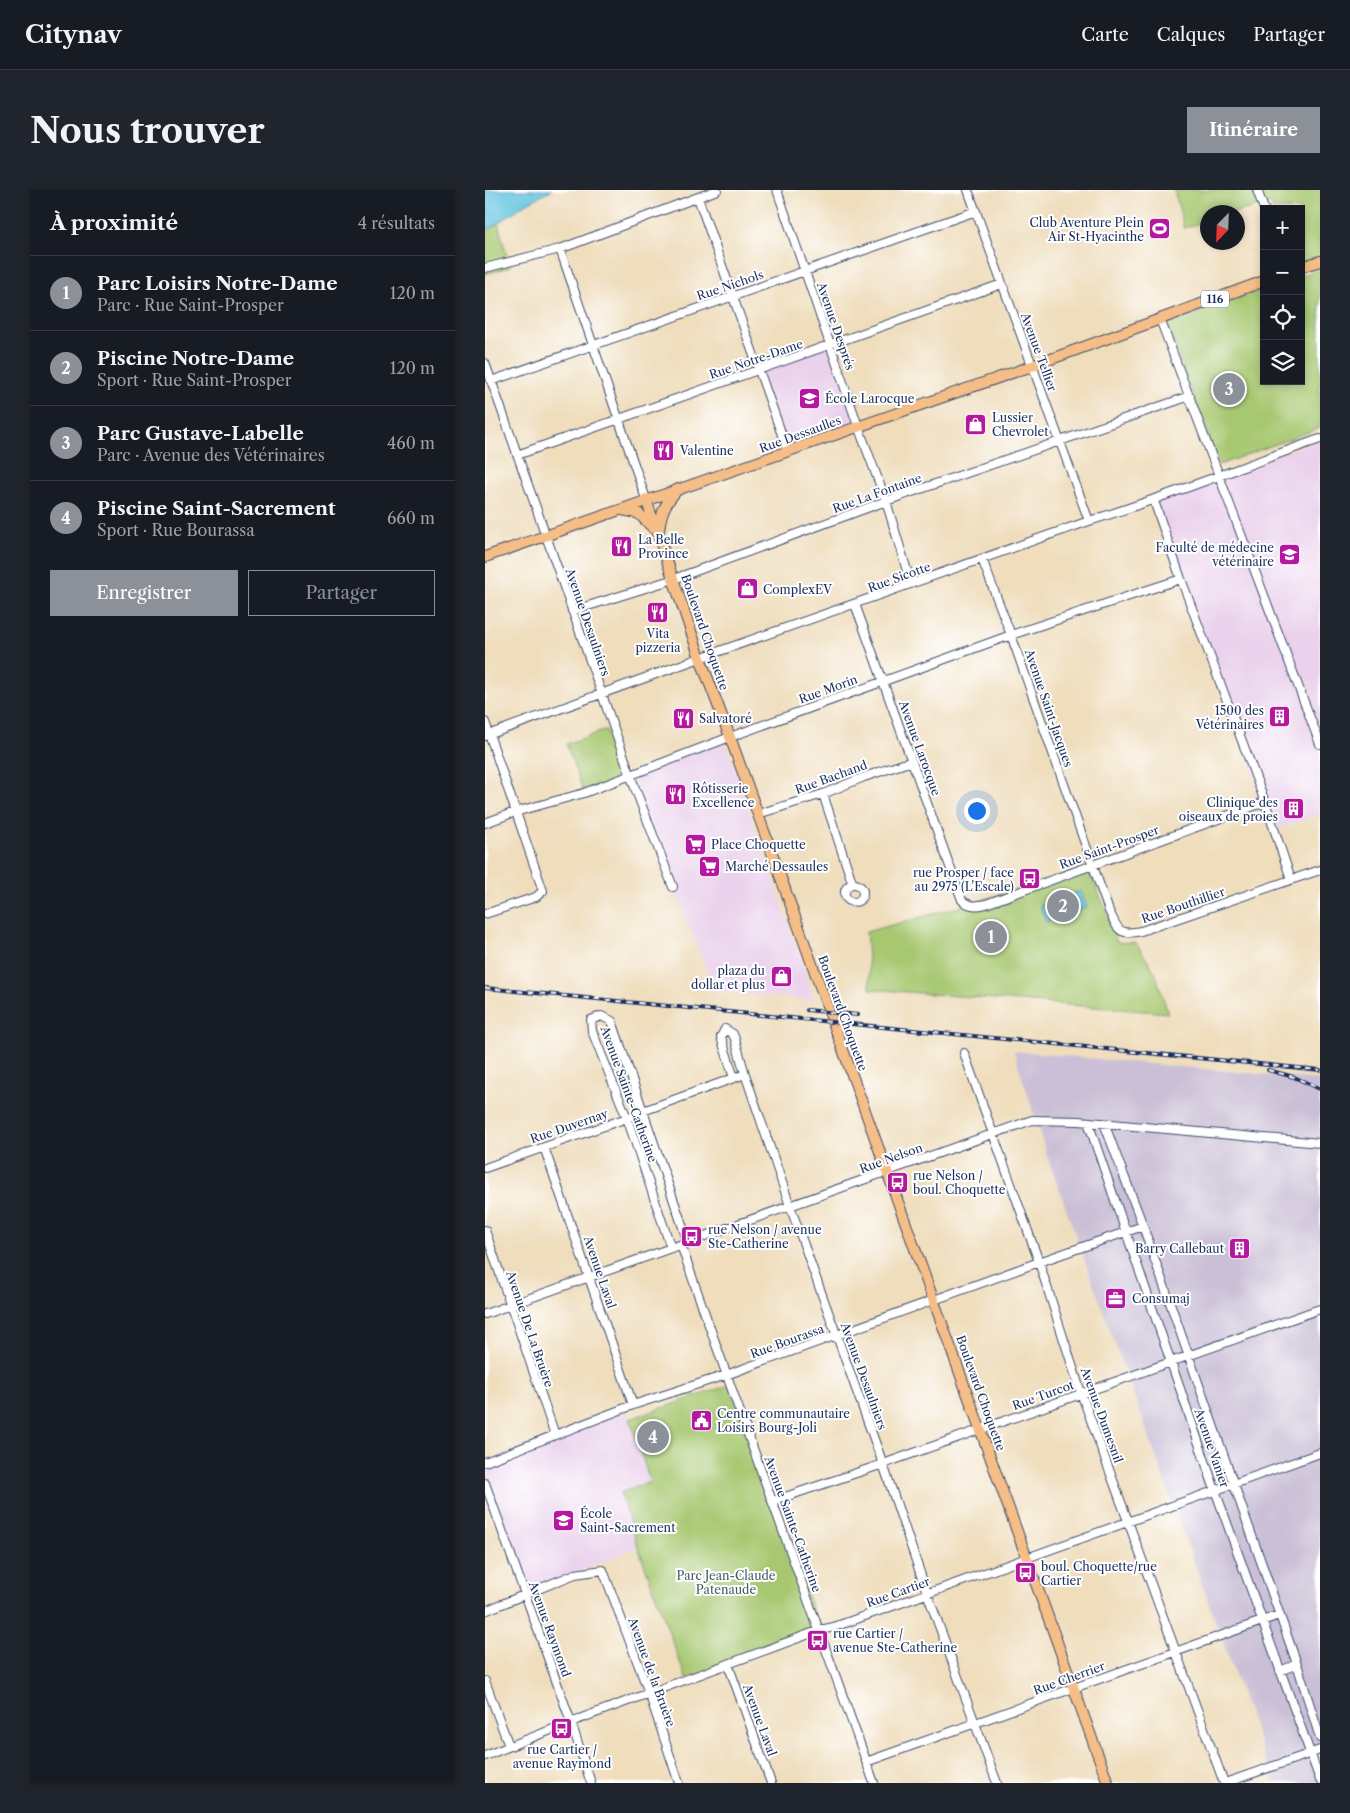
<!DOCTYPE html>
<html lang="fr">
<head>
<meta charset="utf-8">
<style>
  body { margin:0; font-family:"Libre Caslon Text",serif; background:#20242c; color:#f1f3f6 }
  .controls { position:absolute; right:15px; top:15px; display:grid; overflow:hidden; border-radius:0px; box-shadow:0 2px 8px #0003 }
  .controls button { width:45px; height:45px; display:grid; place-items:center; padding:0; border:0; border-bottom:1px solid #363941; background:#171b24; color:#f1f3f6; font:25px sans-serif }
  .compass { position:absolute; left:715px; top:15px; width:45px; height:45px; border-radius:50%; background:#171b24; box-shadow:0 2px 8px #0003; rotate:203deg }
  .you { position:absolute; left:491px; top:620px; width:18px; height:18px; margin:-12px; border:4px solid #fff; border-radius:50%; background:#1a73e8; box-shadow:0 0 0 8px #1a73e833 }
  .badge { display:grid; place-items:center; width:32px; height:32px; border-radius:50%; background:#8c9099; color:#fff; font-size:16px; font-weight:700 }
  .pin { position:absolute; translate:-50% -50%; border:2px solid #fff; box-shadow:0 1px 5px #0006 }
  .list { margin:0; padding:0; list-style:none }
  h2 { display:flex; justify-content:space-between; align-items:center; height:65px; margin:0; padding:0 20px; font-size:21px }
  h2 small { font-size:16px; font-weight:400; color:#9ea1a6 }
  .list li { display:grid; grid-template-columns:32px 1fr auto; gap:15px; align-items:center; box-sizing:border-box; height:75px; padding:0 20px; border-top:1px solid #363941 }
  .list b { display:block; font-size:19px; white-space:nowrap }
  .list p { margin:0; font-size:16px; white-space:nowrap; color:#9ea1a6 }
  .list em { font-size:16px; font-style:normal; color:#9ea1a6 }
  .actions { display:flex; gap:10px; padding:15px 20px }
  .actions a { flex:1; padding:11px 0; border:1px solid #8c9099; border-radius:0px; text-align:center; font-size:18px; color:#8c9099 }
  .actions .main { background:#8c9099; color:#fff }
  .icon { flex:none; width:28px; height:28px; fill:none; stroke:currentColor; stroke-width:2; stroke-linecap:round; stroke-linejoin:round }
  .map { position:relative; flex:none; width:835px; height:1593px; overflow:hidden; border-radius:0px }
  header { display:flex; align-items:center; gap:30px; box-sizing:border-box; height:70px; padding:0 25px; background:#171b24; border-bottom:1px solid #363941 }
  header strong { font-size:24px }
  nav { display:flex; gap:28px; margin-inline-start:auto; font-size:18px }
  .intro { display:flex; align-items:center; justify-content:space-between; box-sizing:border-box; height:120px; padding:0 30px }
  h1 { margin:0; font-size:35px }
  .button { padding:12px 22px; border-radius:0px; background:#8c9099; color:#fff; font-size:18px; font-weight:700 }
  main { display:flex; gap:30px; padding:0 30px }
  aside { flex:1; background:#171b24; border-radius:0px; box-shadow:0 2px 8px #0003 }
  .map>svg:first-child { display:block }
  .built { fill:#ead1ec }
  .industrial { fill:#cabfd6 }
  .green { fill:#a7c871; stroke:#617c68 }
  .water { fill:#64c5e2; stroke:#407aa0 }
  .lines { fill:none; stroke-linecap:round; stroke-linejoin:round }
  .minor-casing { stroke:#3b496c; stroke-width:10 }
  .major-casing { stroke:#3b496c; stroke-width:12 }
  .minor { stroke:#fff; stroke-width:8 }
  .major { stroke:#f6be87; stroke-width:10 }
  .rail-casing { stroke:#1b2f5e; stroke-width:4 }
  .rail { stroke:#fff; stroke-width:2; stroke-dasharray:5.5; stroke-linecap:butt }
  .labels { text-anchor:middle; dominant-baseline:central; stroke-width:4; stroke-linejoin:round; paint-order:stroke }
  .shield { fill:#fff; stroke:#5f6d8e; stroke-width:1 }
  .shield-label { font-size:11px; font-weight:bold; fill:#1b2f5e }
  .poi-label { font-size:12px; fill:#1b2f5e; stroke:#fff; text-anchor:start }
  .street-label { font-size:12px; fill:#1b2f5e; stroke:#fff }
  .park-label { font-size:12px; fill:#455d64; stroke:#fff }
</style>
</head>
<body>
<header>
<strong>Citynav</strong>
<nav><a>Carte</a><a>Calques</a><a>Partager</a></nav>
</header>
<div class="intro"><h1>Nous trouver</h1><a class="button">Itinéraire</a></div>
<main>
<aside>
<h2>À proximité<small>4 résultats</small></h2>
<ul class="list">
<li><span class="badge">1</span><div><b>Parc Loisirs Notre-Dame</b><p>Parc · Rue Saint-Prosper</p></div><em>120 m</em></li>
<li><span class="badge">2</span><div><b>Piscine Notre-Dame</b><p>Sport · Rue Saint-Prosper</p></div><em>120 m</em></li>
<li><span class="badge">3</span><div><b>Parc Gustave-Labelle</b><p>Parc · Avenue des Vétérinaires</p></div><em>460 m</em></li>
<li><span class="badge">4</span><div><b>Piscine Saint-Sacrement</b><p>Sport · Rue Bourassa</p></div><em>660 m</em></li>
</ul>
<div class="actions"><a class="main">Enregistrer</a><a>Partager</a></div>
</aside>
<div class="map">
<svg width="835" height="1593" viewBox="0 0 835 1593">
  <rect width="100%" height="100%" fill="#fff"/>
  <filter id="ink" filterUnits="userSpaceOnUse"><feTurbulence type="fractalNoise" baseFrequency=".02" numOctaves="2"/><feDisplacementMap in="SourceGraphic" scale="10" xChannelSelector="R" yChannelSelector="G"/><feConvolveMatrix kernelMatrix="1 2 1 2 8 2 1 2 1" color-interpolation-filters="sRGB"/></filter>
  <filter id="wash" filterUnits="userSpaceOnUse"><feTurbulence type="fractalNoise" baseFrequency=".0096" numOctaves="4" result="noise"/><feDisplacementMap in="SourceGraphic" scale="20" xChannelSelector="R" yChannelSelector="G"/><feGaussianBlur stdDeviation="1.12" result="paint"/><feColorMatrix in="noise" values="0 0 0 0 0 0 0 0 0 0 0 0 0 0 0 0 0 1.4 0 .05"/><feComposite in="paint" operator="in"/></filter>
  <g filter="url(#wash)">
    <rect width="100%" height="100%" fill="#efddbc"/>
    <!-- built -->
    <path class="built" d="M346,154L373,236L303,262L274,180Z
      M835,249V624L789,641L669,311Z
      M240,550L330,811L230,801L145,587Z
      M140,1218L165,1293L135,1303L153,1357L40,1404L0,1293V1272Z"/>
    <!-- industrial -->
    <path class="industrial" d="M529,861L835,890V1593H789L591,1046L561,963Z"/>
    <!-- green -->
    <path class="green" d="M689,0H835V76L816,80V19H788L786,13L752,22H722V31L699,38Z
      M13,33L25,77L0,84V42Z
      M835,79V238L734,275L682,134L779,99V191H816V86Z
      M121,540L138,589L99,603L81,554Z
      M602,677L622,722L632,752L651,753L670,782L683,823L385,799L381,742L474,717Z
      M244,1195L335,1440L201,1489L153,1357L135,1303L165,1292L145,1229Z"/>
    <!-- water -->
    <path class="water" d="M0,0H67L39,15L0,42Z
      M596,701L602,717L561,732L555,716Z
      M170,1231L180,1258L165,1263L156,1236Z"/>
  </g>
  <g filter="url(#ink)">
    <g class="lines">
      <defs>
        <path id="minor" d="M292,0L373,236L401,311L426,394
          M483,0L604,331
          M772,0L779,19
          M213,8L303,262
          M75,59L161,309
          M0,78L75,59L232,0
          M675,129L835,554
          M0,173L150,598L188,697
          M6,191L491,21
          M32,265L517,94
          M669,311L696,389L780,612L806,689
          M497,369L526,445L624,721C633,739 633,746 656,741L835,680
          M370,414L477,710C484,717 492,716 501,714L780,612
          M87,421L189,389L401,311L705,206
          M0,532L58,701L51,707L0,724
          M0,546L215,468L604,331C682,307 758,276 835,249
          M338,604L367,692
          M273,624L338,604L379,587L427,571
          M0,633L30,622L99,603L245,547L526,445L696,389
          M360 703a9 9 0 1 1 18 0a9 9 0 1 1-18 0Z
          M479,863L554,1072L596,1203L739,1593
          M249,888L236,847L240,839L248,844L250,849L260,884L305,1016L398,1274L442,1403L512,1593
          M603,932L730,1300L835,1590
          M619,933L658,1036L812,1474L835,1548
          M59,957L148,1215
          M0,978L142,928L158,921L260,884
          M0,1040L70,1245
          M196,1055C258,1235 325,1413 389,1593
          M186,1058L142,928L107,841L106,830L116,826L127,831L203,1052
          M0,1124L547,930L594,931L835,953
          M0,1272L148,1215L241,1185L554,1072L658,1036
          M0,1293L86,1532L106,1593
          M288,1311L398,1274L835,1119
          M0,1421L90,1384L118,1380L164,1503L194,1593
          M243,1474L286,1593
          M795,1481L812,1474
          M0,1491L24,1556
          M0,1566L86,1532L335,1440L349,1437L835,1263
          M381,1572L794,1425
          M740,1593L835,1560"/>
        <path id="major" d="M816,77L835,71
          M161,309L215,468L245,547L623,1593
          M137,320L153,323L168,338
          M174,341C176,321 180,314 193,299
          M0,367L547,176L779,91"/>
      </defs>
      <!-- minor casing -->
      <use href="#minor" class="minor-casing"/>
      <!-- major casing -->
      <use href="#major" class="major-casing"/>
      <!-- minor -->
      <use href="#minor" class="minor"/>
      <!-- major -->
      <use href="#major" class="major"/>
      <defs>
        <path id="rail" d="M0,798L835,880
          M322,820L373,825
          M783,880L809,887L835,899"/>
      </defs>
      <!-- rail casing -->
      <use href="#rail" class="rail-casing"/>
      <!-- rail -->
      <use href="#rail" class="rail"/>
    </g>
  </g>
  <!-- icons -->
  <defs>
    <symbol id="stadium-square" viewBox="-11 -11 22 22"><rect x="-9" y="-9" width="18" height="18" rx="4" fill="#b5179e" stroke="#fff"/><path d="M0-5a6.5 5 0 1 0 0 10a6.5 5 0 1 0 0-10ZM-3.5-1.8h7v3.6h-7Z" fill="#fff"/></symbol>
    <symbol id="school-square" viewBox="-11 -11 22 22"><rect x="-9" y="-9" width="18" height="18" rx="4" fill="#b5179e" stroke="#fff"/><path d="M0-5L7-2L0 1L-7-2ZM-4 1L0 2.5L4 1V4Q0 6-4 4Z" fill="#fff"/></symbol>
    <symbol id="shop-square" viewBox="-11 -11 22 22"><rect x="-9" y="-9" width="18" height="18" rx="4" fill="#b5179e" stroke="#fff"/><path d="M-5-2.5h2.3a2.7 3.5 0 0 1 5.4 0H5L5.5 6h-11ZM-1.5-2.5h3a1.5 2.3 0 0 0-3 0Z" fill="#fff"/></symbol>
    <symbol id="restaurant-square" viewBox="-11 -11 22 22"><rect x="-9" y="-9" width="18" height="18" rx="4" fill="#b5179e" stroke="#fff"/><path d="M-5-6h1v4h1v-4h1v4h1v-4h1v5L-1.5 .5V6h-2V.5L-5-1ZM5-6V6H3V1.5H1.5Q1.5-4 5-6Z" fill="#fff"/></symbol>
    <symbol id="university-square" viewBox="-11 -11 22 22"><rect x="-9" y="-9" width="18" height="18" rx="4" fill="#b5179e" stroke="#fff"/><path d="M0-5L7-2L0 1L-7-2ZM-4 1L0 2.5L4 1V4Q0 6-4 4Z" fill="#fff"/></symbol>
    <symbol id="building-square" viewBox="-11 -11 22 22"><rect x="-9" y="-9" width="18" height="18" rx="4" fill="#b5179e" stroke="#fff"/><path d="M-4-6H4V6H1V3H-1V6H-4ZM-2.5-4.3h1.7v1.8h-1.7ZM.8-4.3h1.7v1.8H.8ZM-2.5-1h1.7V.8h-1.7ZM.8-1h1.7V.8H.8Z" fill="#fff"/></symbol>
    <symbol id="supermarket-square" viewBox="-11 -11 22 22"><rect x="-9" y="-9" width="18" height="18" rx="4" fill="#b5179e" stroke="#fff"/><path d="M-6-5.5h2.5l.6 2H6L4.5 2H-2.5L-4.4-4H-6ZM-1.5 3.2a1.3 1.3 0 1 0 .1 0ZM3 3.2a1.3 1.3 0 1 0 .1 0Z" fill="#fff"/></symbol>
    <symbol id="bus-square" viewBox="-11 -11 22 22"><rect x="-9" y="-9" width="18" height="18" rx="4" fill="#b5179e" stroke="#fff"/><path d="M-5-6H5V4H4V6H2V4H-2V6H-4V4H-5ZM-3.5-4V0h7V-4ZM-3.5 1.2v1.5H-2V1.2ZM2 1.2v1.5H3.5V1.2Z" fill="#fff"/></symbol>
    <symbol id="office-square" viewBox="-11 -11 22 22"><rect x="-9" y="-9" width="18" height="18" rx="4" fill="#b5179e" stroke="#fff"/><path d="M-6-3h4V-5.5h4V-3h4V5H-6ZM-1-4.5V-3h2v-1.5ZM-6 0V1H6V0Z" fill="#fff"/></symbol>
    <symbol id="civic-square" viewBox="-11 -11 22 22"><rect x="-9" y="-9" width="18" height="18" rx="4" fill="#b5179e" stroke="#fff"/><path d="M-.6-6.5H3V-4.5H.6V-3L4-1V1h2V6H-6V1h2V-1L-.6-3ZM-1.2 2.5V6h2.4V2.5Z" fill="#fff"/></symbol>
  </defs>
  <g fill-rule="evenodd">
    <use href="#stadium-square" x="662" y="26" width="25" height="25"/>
    <use href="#school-square" x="312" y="196" width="25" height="25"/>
    <use href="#shop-square" x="478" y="222" width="25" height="25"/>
    <use href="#restaurant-square" x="166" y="248" width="25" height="25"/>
    <use href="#restaurant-square" x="124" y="344" width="25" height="25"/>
    <use href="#university-square" x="792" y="352" width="25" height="25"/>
    <use href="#shop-square" x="250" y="386" width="25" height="25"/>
    <use href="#restaurant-square" x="160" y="410" width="25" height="25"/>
    <use href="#building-square" x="782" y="514" width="25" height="25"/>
    <use href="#restaurant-square" x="186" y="516" width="25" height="25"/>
    <use href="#restaurant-square" x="178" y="592" width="25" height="25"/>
    <use href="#building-square" x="796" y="606" width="25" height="25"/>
    <use href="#supermarket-square" x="198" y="642" width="25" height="25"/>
    <use href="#supermarket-square" x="212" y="664" width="25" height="25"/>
    <use href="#bus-square" x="532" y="676" width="25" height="25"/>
    <use href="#shop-square" x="284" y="774" width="25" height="25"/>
    <use href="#bus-square" x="400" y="980" width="25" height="25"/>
    <use href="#bus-square" x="194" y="1034" width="25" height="25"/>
    <use href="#building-square" x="742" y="1046" width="25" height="25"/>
    <use href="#office-square" x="618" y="1096" width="25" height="25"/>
    <use href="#civic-square" x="204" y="1218" width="25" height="25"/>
    <use href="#school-square" x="66" y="1318" width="25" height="25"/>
    <use href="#bus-square" x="528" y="1370" width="25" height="25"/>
    <use href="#bus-square" x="320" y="1438" width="25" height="25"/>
    <use href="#bus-square" x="64" y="1526" width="25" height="25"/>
  </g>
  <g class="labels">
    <!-- shield labels -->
    <rect class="shield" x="716" y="100.5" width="28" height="17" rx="4"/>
    <g class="shield-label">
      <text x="730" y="109">116</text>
    </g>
    <!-- poi labels -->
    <g class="poi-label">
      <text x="659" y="32" text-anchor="end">Club Aventure Plein<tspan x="659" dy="14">Air St-Hyacinthe</tspan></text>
      <text x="340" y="208">École Larocque</text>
      <text x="507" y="227">Lussier<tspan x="507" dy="14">Chevrolet</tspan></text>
      <text x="195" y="260">Valentine</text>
      <text x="153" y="349">La Belle<tspan x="153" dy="14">Province</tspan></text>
      <text x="789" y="357" text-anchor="end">Faculté de médecine<tspan x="789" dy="14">vétérinaire</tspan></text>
      <text x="278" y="399">ComplexEV</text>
      <text x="173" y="443" text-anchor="middle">Vita<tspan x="173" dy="14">pizzeria</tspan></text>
      <text x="779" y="520" text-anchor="end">1500 des<tspan x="779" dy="14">Vétérinaires</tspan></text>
      <text x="214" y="528">Salvatoré</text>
      <text x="207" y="598">Rôtisserie<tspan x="207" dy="14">Excellence</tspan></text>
      <text x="793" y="612" text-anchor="end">Clinique des<tspan x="793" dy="14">oiseaux de proies</tspan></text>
      <text x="226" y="654">Place Choquette</text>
      <text x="240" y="676">Marché Dessaules</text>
      <text x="529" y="682" text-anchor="end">rue Prosper / face<tspan x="529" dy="14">au 2975 (L'Escale)</tspan></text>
      <text x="280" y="780" text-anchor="end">plaza du<tspan x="280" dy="14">dollar et plus</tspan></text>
      <text x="428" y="985">rue Nelson /<tspan x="428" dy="14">boul. Choquette</tspan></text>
      <text x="223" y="1039">rue Nelson / avenue<tspan x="223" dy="14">Ste-Catherine</tspan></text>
      <text x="739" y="1058" text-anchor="end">Barry Callebaut</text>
      <text x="647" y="1108">Consumaj</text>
      <text x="232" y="1223">Centre communautaire<tspan x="232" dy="14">Loisirs Bourg-Joli</tspan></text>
      <text x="95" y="1323">École<tspan x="95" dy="14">Saint-Sacrement</tspan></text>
      <text x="556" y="1376">boul. Choquette/rue<tspan x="556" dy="14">Cartier</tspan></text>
      <text x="348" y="1443">rue Cartier /<tspan x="348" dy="14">avenue Ste-Catherine</tspan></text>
      <text x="77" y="1559" text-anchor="middle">rue Cartier /<tspan x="77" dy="14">avenue Raymond</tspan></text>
    </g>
    <!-- street labels -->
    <g class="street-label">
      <text transform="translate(245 95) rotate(-19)">Rue Nichols</text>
      <text transform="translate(351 136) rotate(71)">Avenue Després</text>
      <text transform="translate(554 162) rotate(70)">Avenue Tellier</text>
      <text transform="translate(271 169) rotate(-19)">Rue Notre-Dame</text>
      <text transform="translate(315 244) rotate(-20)">Rue Dessaulles</text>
      <text transform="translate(392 303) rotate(-20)">Rue La Fontaine</text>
      <text transform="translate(414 387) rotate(-20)">Rue Sicotte</text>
      <text transform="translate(103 432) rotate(71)">Avenue Desaulniers</text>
      <text transform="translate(220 442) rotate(71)">Boulevard Choquette</text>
      <text transform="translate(343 499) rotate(-20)">Rue Morin</text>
      <text transform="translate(564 518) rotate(71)">Avenue Saint-Jacques</text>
      <text transform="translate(435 558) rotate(70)">Avenue Larocque</text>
      <text transform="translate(346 587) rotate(-20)">Rue Bachand</text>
      <text transform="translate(624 657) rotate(-20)">Rue Saint-Prosper</text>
      <text transform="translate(698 715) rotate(-19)">Rue Bouthillier</text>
      <text transform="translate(358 823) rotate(70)">Boulevard Choquette</text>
      <text transform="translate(144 904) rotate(70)">Avenue Sainte-Catherine</text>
      <text transform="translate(84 936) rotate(-19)">Rue Duvernay</text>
      <text transform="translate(406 968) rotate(-20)">Rue Nelson</text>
      <text transform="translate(115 1082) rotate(71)">Avenue Laval</text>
      <text transform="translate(45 1139) rotate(71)">Avenue De La Bruère</text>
      <text transform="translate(302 1151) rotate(-20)">Rue Bourassa</text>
      <text transform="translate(379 1186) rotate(70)">Avenue Desaulniers</text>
      <text transform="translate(496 1203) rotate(70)">Boulevard Choquette</text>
      <text transform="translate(558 1205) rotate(-20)">Rue Turcot</text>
      <text transform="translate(617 1225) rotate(70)">Avenue Dumesnil</text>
      <text transform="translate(727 1258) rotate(71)">Avenue Vanier</text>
      <text transform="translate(308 1334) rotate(70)">Avenue Sainte-Catherine</text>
      <text transform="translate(413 1402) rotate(-20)">Rue Cartier</text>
      <text transform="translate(65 1439) rotate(70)">Avenue Raymond</text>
      <text transform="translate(167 1482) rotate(70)">Avenue de la Bruère</text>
      <text transform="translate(584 1488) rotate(-20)">Rue Cherrier</text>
      <text transform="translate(275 1530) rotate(70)">Avenue Laval</text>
    </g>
    <!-- park labels -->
    <g class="park-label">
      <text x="241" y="1385">Parc Jean-Claude<tspan x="241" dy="14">Patenaude</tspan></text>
    </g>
  </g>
</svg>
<div class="controls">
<button>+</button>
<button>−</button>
<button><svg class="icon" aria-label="locate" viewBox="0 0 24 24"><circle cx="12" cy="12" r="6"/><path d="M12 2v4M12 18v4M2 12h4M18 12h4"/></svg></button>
<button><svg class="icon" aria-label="layers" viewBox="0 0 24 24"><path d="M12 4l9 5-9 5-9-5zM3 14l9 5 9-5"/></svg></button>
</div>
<svg class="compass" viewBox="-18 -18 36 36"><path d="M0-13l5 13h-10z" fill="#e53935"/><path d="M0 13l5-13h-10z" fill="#9ea1a6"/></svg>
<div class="you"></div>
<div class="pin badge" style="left:506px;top:747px">1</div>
<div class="pin badge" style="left:578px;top:716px">2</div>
<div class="pin badge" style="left:744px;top:199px">3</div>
<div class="pin badge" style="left:168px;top:1247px">4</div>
</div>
</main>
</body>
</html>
